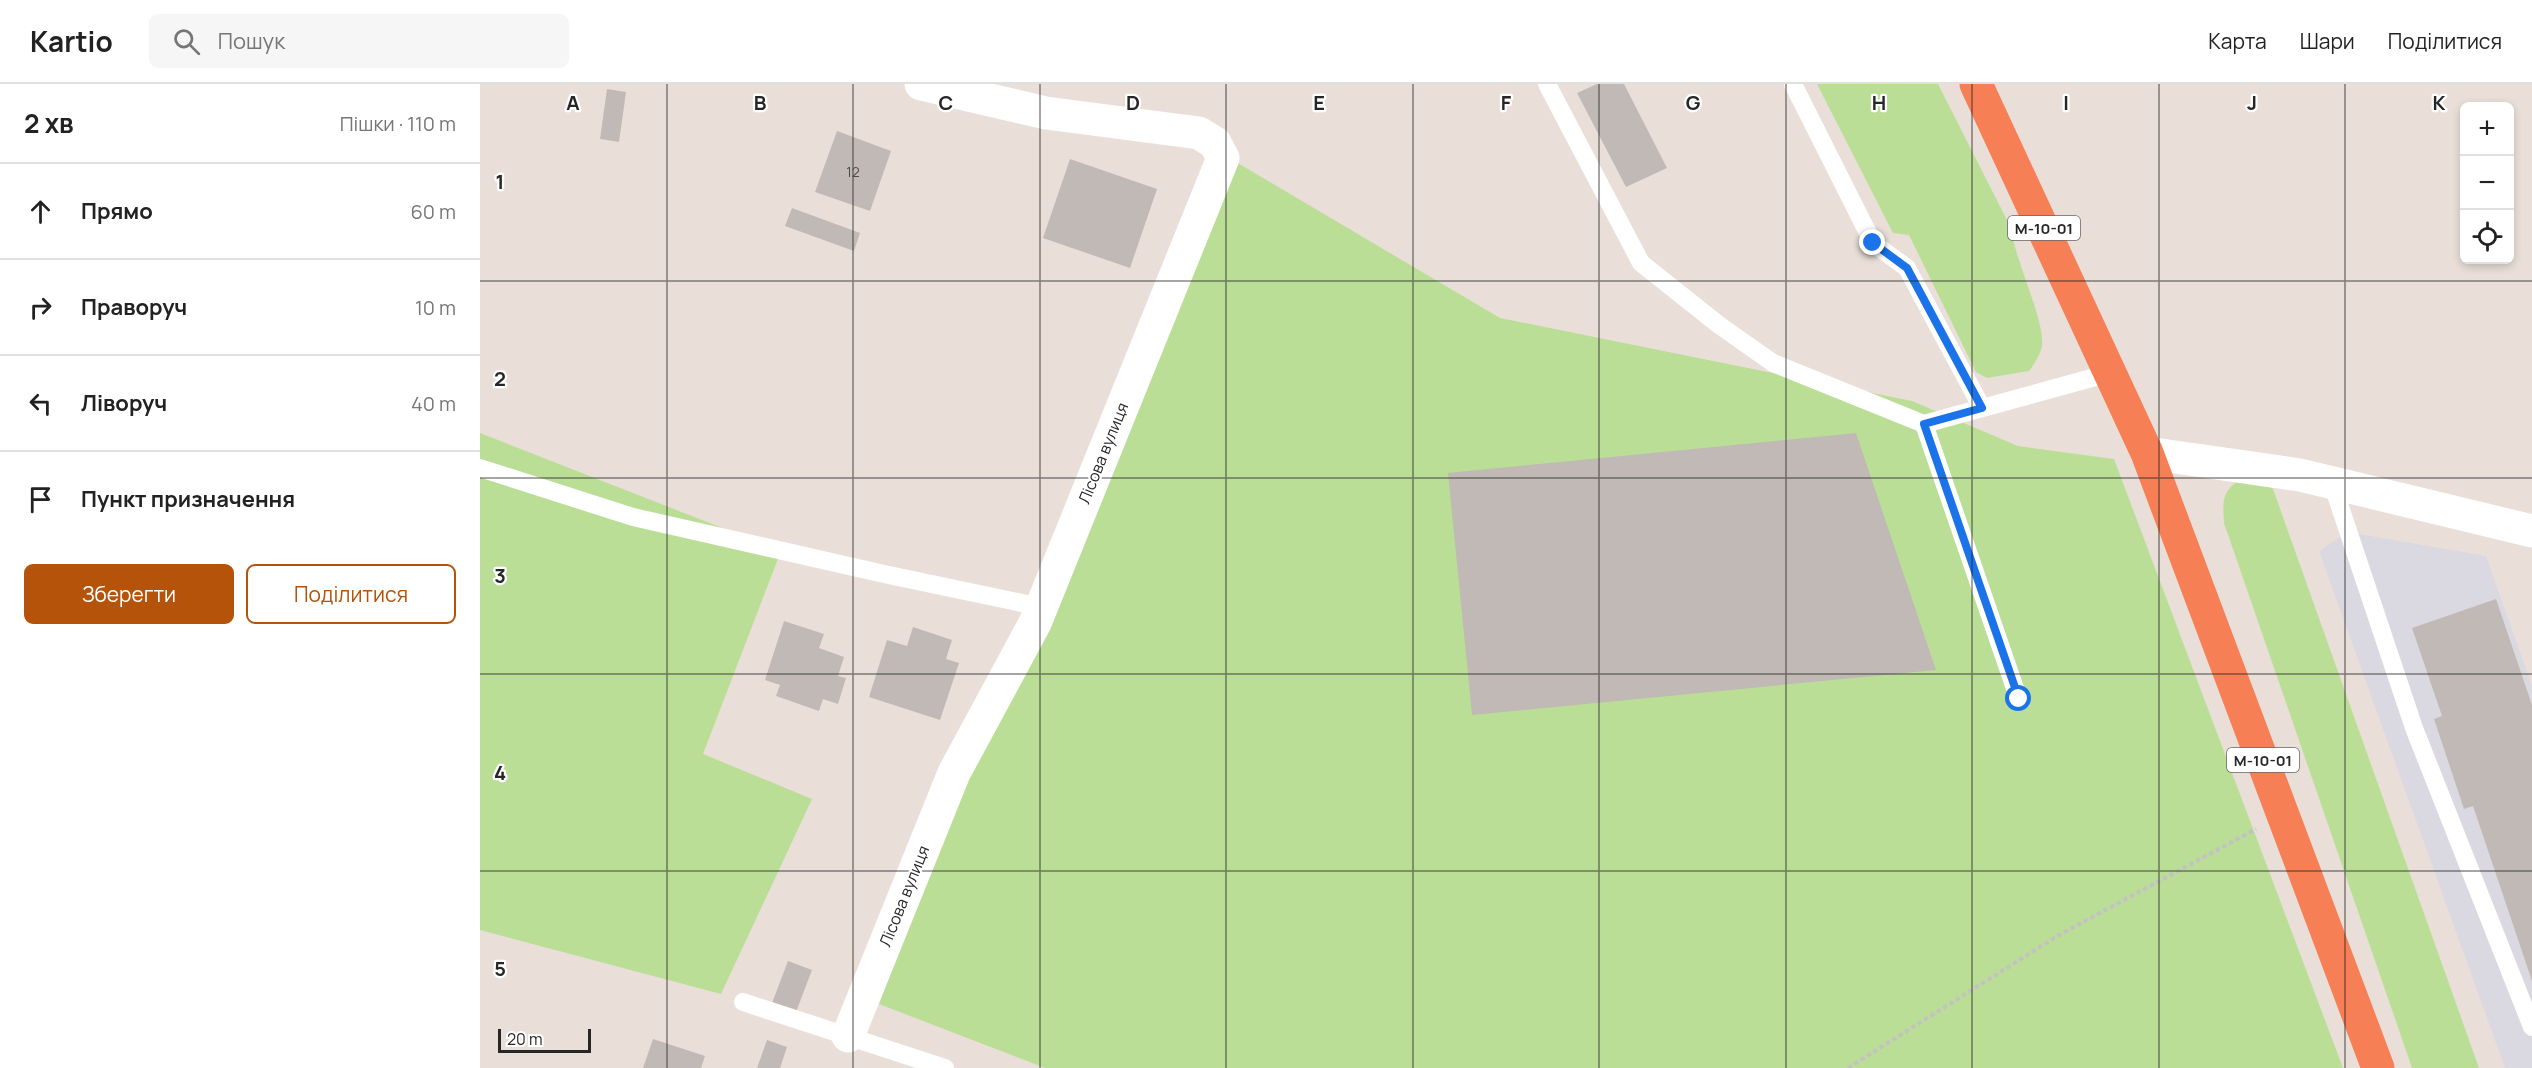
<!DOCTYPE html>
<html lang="uk">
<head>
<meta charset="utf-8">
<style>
  body { margin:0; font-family:Manrope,sans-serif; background:#f6f6f6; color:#222 }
  .controls { position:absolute; right:18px; top:18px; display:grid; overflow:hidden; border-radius:9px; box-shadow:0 3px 9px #0003 }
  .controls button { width:54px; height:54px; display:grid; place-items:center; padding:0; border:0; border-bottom:2px solid #e0e0e0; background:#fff; color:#222; font:30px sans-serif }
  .scale { position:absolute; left:18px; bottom:15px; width:93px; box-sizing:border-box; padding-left:6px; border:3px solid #262626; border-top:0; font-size:16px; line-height:21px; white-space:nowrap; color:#262626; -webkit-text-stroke:4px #fff; paint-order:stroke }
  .stop { position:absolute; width:18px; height:18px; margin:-14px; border:4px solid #1a73e8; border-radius:50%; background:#fff }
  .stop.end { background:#1a73e8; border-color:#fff; box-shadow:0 2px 6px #0008 }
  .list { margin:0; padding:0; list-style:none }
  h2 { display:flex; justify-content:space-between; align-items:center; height:78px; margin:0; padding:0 24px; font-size:26px }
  h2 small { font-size:20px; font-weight:400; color:#767676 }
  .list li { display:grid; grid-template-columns:39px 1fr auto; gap:18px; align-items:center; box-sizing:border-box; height:96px; padding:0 24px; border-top:2px solid #e0e0e0 }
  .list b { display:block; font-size:22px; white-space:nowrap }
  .list em { font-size:20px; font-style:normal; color:#767676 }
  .actions { display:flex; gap:12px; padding:18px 24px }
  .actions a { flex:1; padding:14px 0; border:2px solid #b45309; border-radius:9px; text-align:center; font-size:21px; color:#b45309 }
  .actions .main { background:#b45309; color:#fff }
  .icon { flex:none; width:33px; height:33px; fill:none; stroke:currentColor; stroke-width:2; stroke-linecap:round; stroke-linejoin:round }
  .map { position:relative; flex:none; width:2052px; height:984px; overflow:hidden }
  header { display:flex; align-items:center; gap:36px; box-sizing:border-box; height:84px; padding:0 30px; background:#fff; border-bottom:2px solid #e0e0e0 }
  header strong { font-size:28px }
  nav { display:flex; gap:33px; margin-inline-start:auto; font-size:21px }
  .search { width:420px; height:54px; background:#f6f6f6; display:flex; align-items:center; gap:15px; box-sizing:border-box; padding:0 21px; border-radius:9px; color:#767676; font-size:22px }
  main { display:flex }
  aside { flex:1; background:#fff }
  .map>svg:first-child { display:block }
  .industrial { fill:#dad9e1 }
  .green { fill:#bbde96 }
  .building { fill:#c1b9b5 }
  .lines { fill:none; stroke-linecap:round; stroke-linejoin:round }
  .path { stroke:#c2c2c2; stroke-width:4; stroke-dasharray:4.5 3; stroke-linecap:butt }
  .lane { stroke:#fff; stroke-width:18 }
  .street { stroke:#fff; stroke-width:33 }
  .secondary { stroke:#fff; stroke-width:33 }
  .highway { stroke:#f77f55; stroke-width:33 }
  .route { stroke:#1a73e8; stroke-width:8 }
  .grid { fill:none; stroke:#262626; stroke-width:1.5; stroke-opacity:0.55 }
  .labels { text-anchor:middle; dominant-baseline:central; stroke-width:4.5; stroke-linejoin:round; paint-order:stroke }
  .number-label { font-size:14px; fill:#4d4b4a }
  .shield { fill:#fff; stroke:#676767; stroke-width:1.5 }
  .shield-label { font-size:15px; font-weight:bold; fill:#262626 }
  .street-label { font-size:16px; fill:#262626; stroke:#fff }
  .grid-label { font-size:20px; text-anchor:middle; font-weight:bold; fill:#262626; stroke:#fff; stroke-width:4.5; stroke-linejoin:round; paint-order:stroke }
</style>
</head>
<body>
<header>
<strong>Kartio</strong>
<div class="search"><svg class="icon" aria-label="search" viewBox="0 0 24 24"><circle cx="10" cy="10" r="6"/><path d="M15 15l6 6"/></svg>Пошук</div>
<nav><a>Карта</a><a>Шари</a><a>Поділитися</a></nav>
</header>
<main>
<aside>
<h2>2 хв<small>Пішки · 110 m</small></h2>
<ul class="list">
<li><svg class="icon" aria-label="ahead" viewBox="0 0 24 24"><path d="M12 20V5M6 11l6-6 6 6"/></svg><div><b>Прямо</b></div><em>60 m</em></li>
<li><svg class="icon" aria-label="right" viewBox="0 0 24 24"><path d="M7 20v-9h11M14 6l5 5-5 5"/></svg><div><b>Праворуч</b></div><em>10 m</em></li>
<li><svg class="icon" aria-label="left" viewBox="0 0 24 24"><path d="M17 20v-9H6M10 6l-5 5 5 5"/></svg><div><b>Ліворуч</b></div><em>40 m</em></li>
<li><svg class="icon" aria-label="arrive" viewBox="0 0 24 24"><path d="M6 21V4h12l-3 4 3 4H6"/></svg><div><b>Пункт призначення</b></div></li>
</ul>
<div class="actions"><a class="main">Зберегти</a><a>Поділитися</a></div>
</aside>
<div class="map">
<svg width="2052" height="984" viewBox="0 0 2052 984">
  <rect width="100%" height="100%" fill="#e9dfd8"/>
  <!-- industrial -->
  <path class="industrial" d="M1868,448L2006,472L2052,602V984H2025L1839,467Z"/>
  <!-- green -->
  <path class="green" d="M1337,0H1458L1531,144C1535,177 1565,236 1562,262C1560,271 1555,279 1549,287L1507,294L1496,288L1429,151L1413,149Z
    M756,78L1020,234L1432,317L1538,362L1634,375L1863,984H565L399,920L482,697Z
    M0,349L301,467L223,670L332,715L241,910L0,846Z
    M1760,395L1784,397L1793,405L1999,984H1932L1744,439C1743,417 1741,409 1760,395Z"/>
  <!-- building -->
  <path class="building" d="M1117,0H1144L1187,84L1146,103L1097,9Z
    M127,5L146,8L139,58L120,55Z
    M357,47L411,67L390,127L335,108Z
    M590,75L677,105L650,184L563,154Z
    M312,124L380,149L374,167L305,142Z
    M1376,349L1456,586L992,631L968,389Z
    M2016,515L2052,621V897L1993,722L1984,725L1954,635L1962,632L1932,544Z
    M304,537L344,550L339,564L364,573L358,592L366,594L358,620L343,615L339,627L296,612L300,601L285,596Z
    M433,543L472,556L466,575L479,579L460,636L389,613L407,556L427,562Z
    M308,877L332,886L316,928L292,919Z
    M173,955L225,972L221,984H163Z
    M287,956L307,963L300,984H277Z"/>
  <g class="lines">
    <!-- path -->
    <path class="path" d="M1368,984L1579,851L1776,745"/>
    <!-- lane -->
    <path class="lane" d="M1067,0L1161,179L1239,241L1293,279L1444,340
      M1313,0L1393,159L1427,184L1502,324
      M0,384L153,433L404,490L561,523
      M1852,399L1934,644L2052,943
      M1539,616L1444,340L1630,289
      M263,918L465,984"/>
    <!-- street -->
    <path class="street" d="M368,952L474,689L555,539L743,74L735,59L719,49L566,29L441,0"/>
    <!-- secondary -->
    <path class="secondary" d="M1667,369L1820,391L2052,447"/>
    <!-- highway -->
    <path class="highway" d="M1496,0L1667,369L1898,984"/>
  </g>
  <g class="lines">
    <!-- route -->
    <path class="route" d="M1393,159L1427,184L1502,324L1444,340L1539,615"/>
  </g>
  <!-- grid -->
  <path class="grid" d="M187,0V984M373,0V984M560,0V984M746,0V984M933,0V984M1119,0V984M1306,0V984M1492,0V984M1679,0V984M1865,0V984M0,197H2052M0,394H2052M0,590H2052M0,787H2052"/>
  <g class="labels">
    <!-- number labels -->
    <g class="number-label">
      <text x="373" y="87">12</text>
    </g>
    <!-- shield labels -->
    <g class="shield">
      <rect x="1528" y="132" width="72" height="24" rx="4.5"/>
      <rect x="1747" y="664" width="72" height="24" rx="4.5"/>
    </g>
    <g class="shield-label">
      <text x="1564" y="144">М-10-01</text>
      <text x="1783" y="676">М-10-01</text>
    </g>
    <!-- street labels -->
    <g class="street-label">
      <text transform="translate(623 369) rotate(-68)">Лісова вулиця</text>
      <text transform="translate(424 812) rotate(-68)">Лісова вулиця</text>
    </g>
  </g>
  <g class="grid-label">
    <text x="93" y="26">A</text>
    <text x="280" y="26">B</text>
    <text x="466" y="26">C</text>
    <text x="653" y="26">D</text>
    <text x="839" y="26">E</text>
    <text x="1026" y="26">F</text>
    <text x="1213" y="26">G</text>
    <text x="1399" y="26">H</text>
    <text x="1586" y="26">I</text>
    <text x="1772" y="26">J</text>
    <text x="1959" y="26">K</text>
    <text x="20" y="105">1</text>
    <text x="20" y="302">2</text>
    <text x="20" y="499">3</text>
    <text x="20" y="696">4</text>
    <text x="20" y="892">5</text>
  </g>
</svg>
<div class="controls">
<button>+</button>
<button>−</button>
<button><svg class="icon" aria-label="locate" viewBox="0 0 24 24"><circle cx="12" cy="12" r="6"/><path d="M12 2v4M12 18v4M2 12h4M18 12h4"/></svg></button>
</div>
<div class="scale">20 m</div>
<div class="stop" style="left:1539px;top:615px"></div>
<div class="stop end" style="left:1393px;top:159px"></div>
</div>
</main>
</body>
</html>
